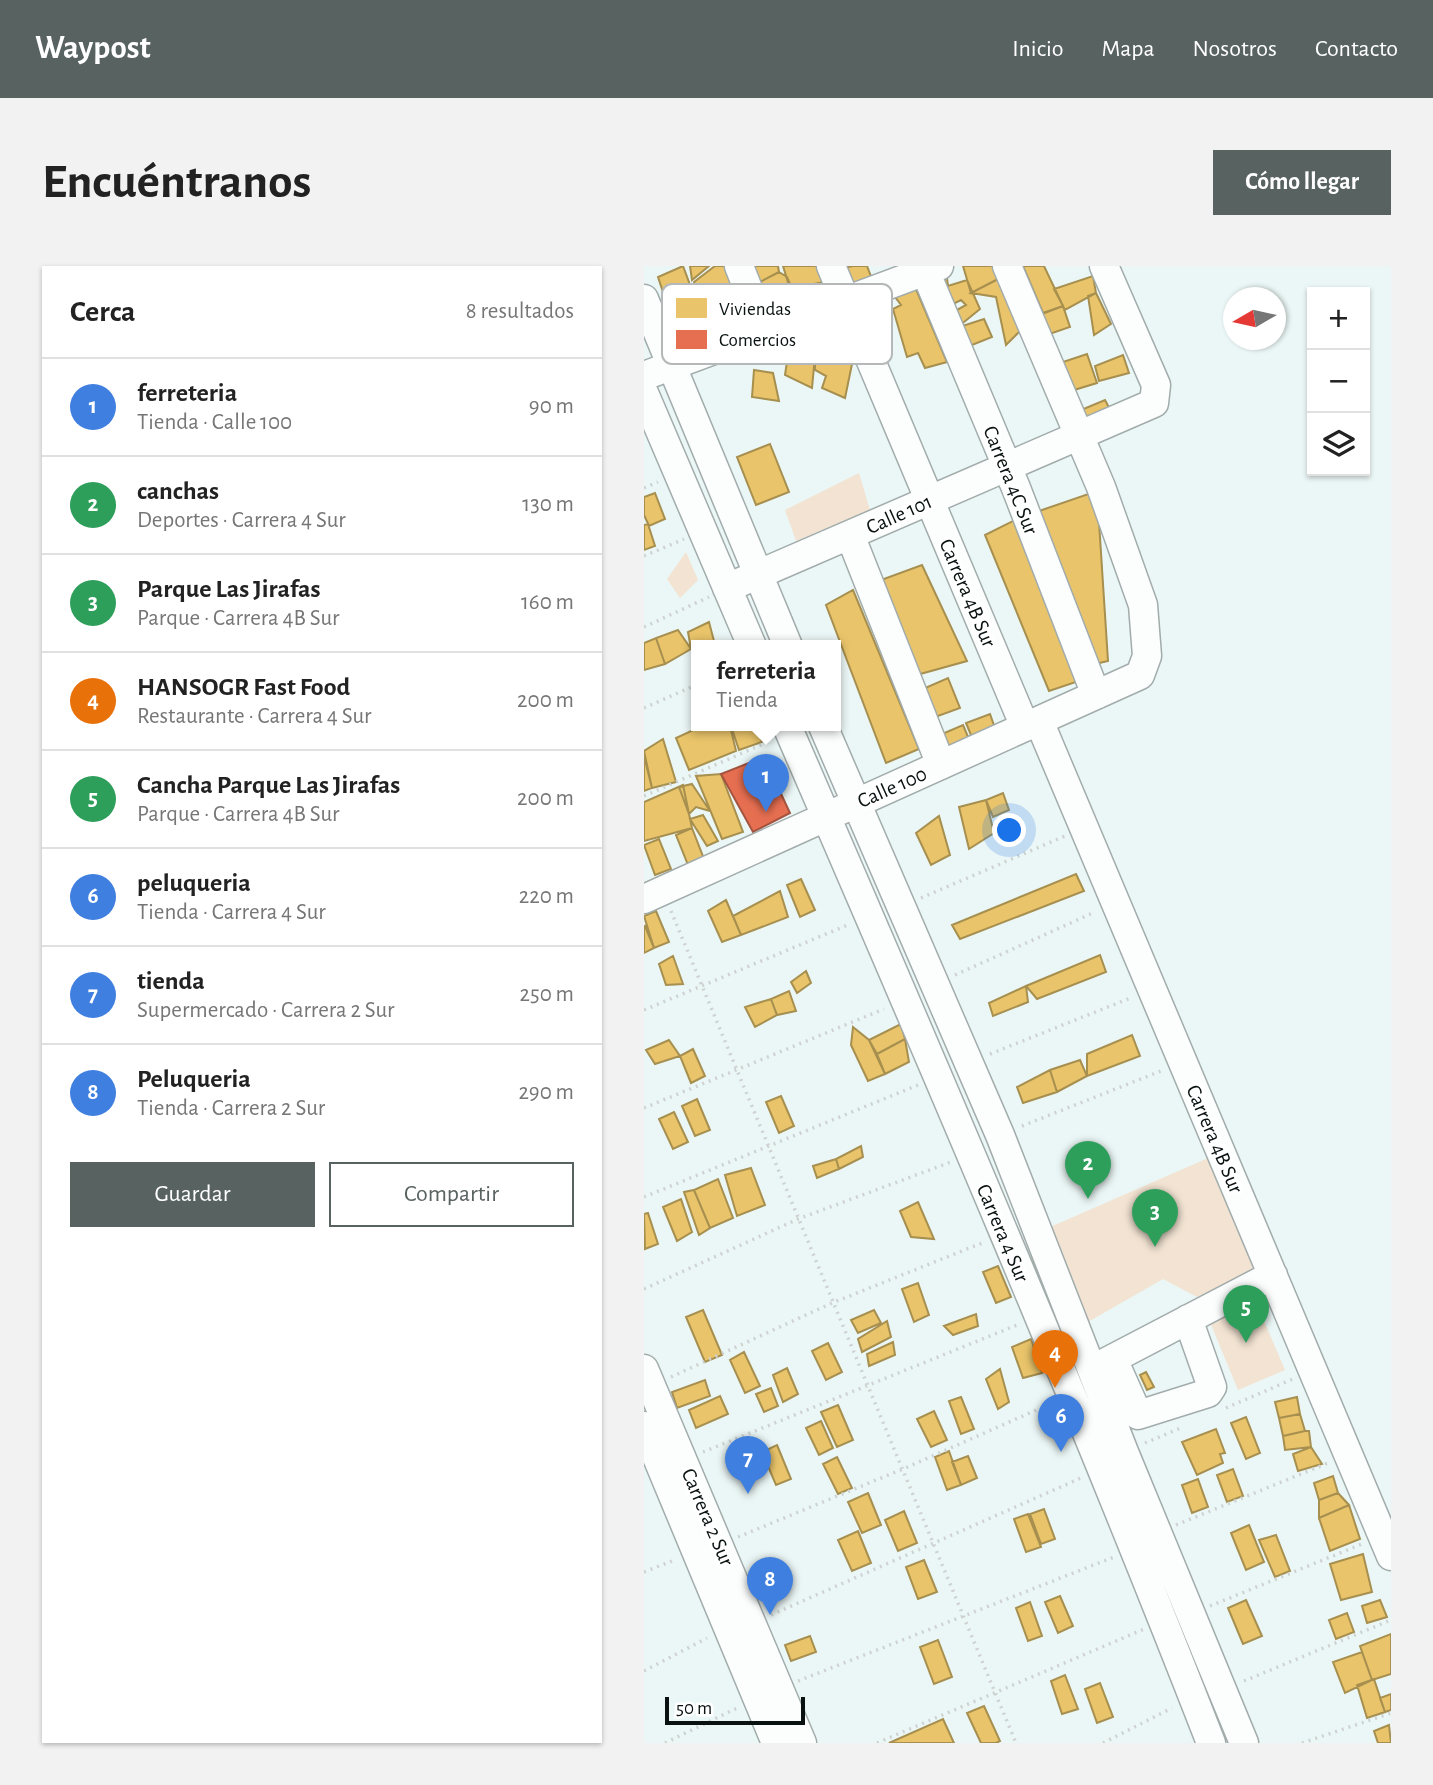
<!DOCTYPE html>
<html lang="es">
<head>
<meta charset="utf-8">
<style>
  body { margin:0; font-family:"Alegreya Sans",sans-serif; background:#f2f2f2; color:#222 }
  .controls { position:absolute; right:21px; top:21px; display:grid; overflow:hidden; border-radius:0px; box-shadow:0 2px 5px #0004 }
  .controls button { width:63px; height:63px; display:grid; place-items:center; padding:0; border:0; border-bottom:2px solid #e0e0e0; background:#fff; color:#222; font:35px sans-serif }
  .compass { position:absolute; left:579px; top:21px; width:63px; height:63px; border-radius:50%; background:#fff; box-shadow:0 2px 5px #0004; rotate:261deg }
  .scale { position:absolute; left:21px; bottom:18px; width:140px; box-sizing:border-box; padding-left:7px; border:4px solid #091211; border-top:0; font-size:19px; line-height:24px; white-space:nowrap; color:#091211; -webkit-text-stroke:5px #fff; paint-order:stroke }
  .you { position:absolute; left:366px; top:565px; width:24px; height:24px; margin:-18px; border:5px solid #fff; border-radius:50%; background:#1a73e8; box-shadow:0 0 0 10px #1a73e833 }
  .badge { display:grid; place-items:center; width:46px; height:46px; border-radius:50%; background:#586261; color:#fff; font-size:23px; font-weight:700 }
  .pin { position:absolute; translate:-50% -58px; filter:drop-shadow(0 2px 4px #0008) }
  .pin::after { content:''; position:absolute; top:37px; width:24px; height:21px; background:inherit; clip-path:polygon(0 0,100% 0,50% 100%) }
  .popup { position:absolute; left:47px; top:374px; width:150px; height:91px; box-sizing:border-box; display:grid; place-content:center; border-radius:0px; background:#fff; filter:drop-shadow(0 2px 5px #0005); font-size:23px; white-space:nowrap; color:#767676 }
  .popup b { font-size:26px; color:#222 }
  .popup::after { content:''; position:absolute; left:50%; top:100%; margin-left:-14px; border:14px solid transparent; border-top-color:#fff }
  .list { margin:0; padding:0; list-style:none }
  h2 { display:flex; justify-content:space-between; align-items:center; height:91px; margin:0; padding:0 28px; font-size:30px }
  h2 small { font-size:23px; font-weight:400; color:#767676 }
  .list li { display:grid; grid-template-columns:46px 1fr auto; gap:21px; align-items:center; box-sizing:border-box; height:98px; padding:0 28px; border-top:2px solid #e0e0e0 }
  .list b { display:block; font-size:26px; white-space:nowrap }
  .list p { margin:0; font-size:23px; white-space:nowrap; color:#767676 }
  .list em { font-size:23px; font-style:normal; color:#767676 }
  .actions { display:flex; gap:14px; padding:21px 28px }
  .actions a { flex:1; padding:16px 0; border:2px solid #586261; border-radius:0px; text-align:center; font-size:24px; color:#586261 }
  .actions .main { background:#586261; color:#fff }
  .icon { flex:none; width:38px; height:38px; fill:none; stroke:currentColor; stroke-width:2; stroke-linecap:round; stroke-linejoin:round }
  .map { position:relative; flex:none; width:747px; height:1477px; overflow:hidden; border-radius:0px }
  header { display:flex; align-items:center; gap:42px; box-sizing:border-box; height:98px; padding:0 35px; background:#586261; color:#fff }
  header strong { font-size:33px }
  nav { display:flex; gap:38px; margin-inline-start:auto; font-size:24px }
  .intro { display:flex; align-items:center; justify-content:space-between; box-sizing:border-box; height:168px; padding:0 42px }
  h1 { margin:0; font-size:49px }
  .button { padding:18px 32px; border-radius:0px; background:#586261; color:#fff; font-size:24px; font-weight:700 }
  main { display:flex; gap:42px; padding:0 42px }
  aside { flex:1; background:#fff; border-radius:0px; box-shadow:0 2px 5px #0004 }
  .map>svg:first-child { display:block }
  .green { fill:#f2e3d2 }
  .homes { fill:#e9c46a; stroke:#a68f4f; stroke-width:2 }
  .shops { fill:#e76f51; stroke:#a4533e; stroke-width:2 }
  .lines { fill:none; stroke-linecap:round; stroke-linejoin:round }
  .minor-casing { stroke:#a2acab; stroke-width:31 }
  .path { stroke:#ced2d1; stroke-width:3.5; stroke-dasharray:2 5; stroke-linecap:butt }
  .minor { stroke:#fcfefe; stroke-width:28 }
  .labels { text-anchor:middle; stroke-width:7; stroke-linejoin:round; paint-order:stroke }
  .street-label { font-size:21px; fill:#091211; stroke:#fff }
  .key { fill:#fff; stroke:#b5b8b8; stroke-width:2 }
  .key-label { font-size:19px; fill:#091211 }
</style>
</head>
<body>
<header>
<strong>Waypost</strong>
<nav><a>Inicio</a><a>Mapa</a><a>Nosotros</a><a>Contacto</a></nav>
</header>
<div class="intro"><h1>Encuéntranos</h1><a class="button">Cómo llegar</a></div>
<main>
<aside>
<h2>Cerca<small>8 resultados</small></h2>
<ul class="list">
<li><span class="badge" style="background:#3f7fe0">1</span><div><b>ferreteria</b><p>Tienda · Calle 100</p></div><em>90 m</em></li>
<li><span class="badge" style="background:#2e9e5b">2</span><div><b>canchas</b><p>Deportes · Carrera 4 Sur</p></div><em>130 m</em></li>
<li><span class="badge" style="background:#2e9e5b">3</span><div><b>Parque Las Jirafas</b><p>Parque · Carrera 4B Sur</p></div><em>160 m</em></li>
<li><span class="badge" style="background:#e8710a">4</span><div><b>HANSOGR Fast Food</b><p>Restaurante · Carrera 4 Sur</p></div><em>200 m</em></li>
<li><span class="badge" style="background:#2e9e5b">5</span><div><b>Cancha Parque Las Jirafas</b><p>Parque · Carrera 4B Sur</p></div><em>200 m</em></li>
<li><span class="badge" style="background:#3f7fe0">6</span><div><b>peluqueria</b><p>Tienda · Carrera 4 Sur</p></div><em>220 m</em></li>
<li><span class="badge" style="background:#3f7fe0">7</span><div><b>tienda</b><p>Supermercado · Carrera 2 Sur</p></div><em>250 m</em></li>
<li><span class="badge" style="background:#3f7fe0">8</span><div><b>Peluqueria</b><p>Tienda · Carrera 2 Sur</p></div><em>290 m</em></li>
</ul>
<div class="actions"><a class="main">Guardar</a><a>Compartir</a></div>
</aside>
<div class="map">
<svg width="747" height="1477" viewBox="0 0 747 1477">
  <rect width="100%" height="100%" fill="#ebf7f6"/>
  <path class="green" d="M215 207 226 244 152 275 141 244Z
    M42 286 54 314 36 332 23 313Z
    M571 889 619 1000 553 1031 519 1013 444 1056 404 962Z
    M609 1029 641 1104 594 1124 563 1049Z"/>
  <path class="homes" d="M39 0 49 27 40 30 36 24 20 29 14 11Z
    M46 0H65L48 14Z
    M71 0H89L108 60 77 75 50 16Z
    M107 0H134L135 6 114 17Z
    M139 0H173L180 16 146 23Z
    M209 0H223L231 21 202 31 190 4Z
    M319 0H352L358 11 327 27Z
    M379 0H400L419 40 399 47Z
    M135 6 143 11 150 27 143 30 147 47 126 52 114 17Z
    M449 10 452 27 421 44 410 23Z
    M358 11 377 64 362 79 352 31 327 27Z
    M303 12 304 20 323 14 336 43 314 61 311 45 322 39 317 34 303 41 290 17Z
    M180 16 187 33 151 49 146 23Z
    M272 23 303 96 281 102 274 87 263 91 249 43 257 39 251 31Z
    M452 27 467 58 450 69 444 30Z
    M50 32 64 59 38 69 27 43Z
    M239 37 248 53 222 66 212 49Z
    M419 40 426 61 394 72 390 51Z
    M340 53 348 71 318 83 309 63Z
    M62 64 71 81 40 90 34 72Z
    M158 77 155 90H171L168 122 141 109 145 82Z
    M171 80H200L199 97 208 98 201 132 178 122 182 110 171 104Z
    M443 88 453 117 430 124 413 98Z
    M479 89 485 107 455 115 451 100Z
    M110 104 129 107 135 135 108 131Z
    M461 134 471 153 445 162 437 144Z
    M126 178 145 226 112 239 93 191Z
    M453 225 464 395 451 398 395 245Z
    M11 227 21 253 5 260 0 249V231Z
    M377 251 441 413 405 425 341 269Z
    M4 258 11 280 0 284V259Z
    M278 299 323 395 269 410 226 318Z
    M209 324 275 483 242 497 182 339Z
    M65 356 70 375 47 383 44 366Z
    M34 364 47 383 21 398 12 372Z
    M12 372 21 398 0 404V377Z
    M304 412 316 442 283 454 272 426Z
    M346 448 352 465 329 474 322 457Z
    M319 459 327 478 299 490 291 471Z
    M58 460H86L92 485 45 504 32 472Z
    M87 460H112L118 476 95 484Z
    M19 473 32 516 8 522 0 485Z
    M0 490 8 522 0 525Z
    M77 508 99 566 78 573 52 510Z
    M48 518 66 545 52 541 45 548 35 521Z
    M39 519 48 562 0 575V536Z
    M359 527 365 544 349 551 342 534Z
    M342 534 350 567 325 583 315 541Z
    M59 549 74 575 63 580 46 553Z
    M295 550 306 589 287 599 272 567Z
    M48 562 60 593 44 599 32 569Z
    M15 573 27 603 11 609 0 579Z
    M432 608 440 625 316 673 308 659Z
    M157 613 171 644 156 651 143 619Z
    M136 625 144 651 97 669 89 650Z
    M82 634 97 669 78 676 64 645Z
    M12 645 25 676 10 682 0 650Z
    M1 660 10 682 0 687V661Z
    M456 689 462 706 393 733 382 720Z
    M29 690 39 718 22 719 15 698Z
    M162 705 167 717 153 727 147 716Z
    M382 720 384 736 349 750 345 737Z
    M145 725 152 745 133 749 127 733Z
    M127 733 133 749 111 761 101 741Z
    M257 758 261 773 233 788 225 774Z
    M209 761 225 774 241 808 224 815 207 779Z
    M488 769 496 790 443 810V788Z
    M261 773 265 796 241 808 233 788Z
    M25 774 36 790 11 798 2 784Z
    M49 783 61 810 47 817 36 790Z
    M436 794 443 810 413 826 406 804Z
    M406 804 413 826 379 837 373 821Z
    M137 830 150 860 135 867 122 836Z
    M53 833 66 864 51 870 38 840Z
    M30 846 44 876 29 883 15 853Z
    M217 880 219 891 195 903 192 893Z
    M192 893 195 903 173 912 169 900Z
    M107 902 121 939 93 950 81 909Z
    M74 913 89 952 66 962 50 924Z
    M50 924 66 962 55 969 40 926Z
    M37 933 48 966 33 975 19 941Z
    M274 936 290 973 267 971 256 945Z
    M4 947 14 978 1 983 0 948Z
    M354 1000 367 1031 352 1037 339 1006Z
    M274 1017 285 1049 270 1056 258 1023Z
    M59 1044 78 1089 61 1096 42 1051Z
    M230 1044 237 1057 214 1067 207 1054Z
    M332 1048 334 1060 309 1069 300 1060Z
    M243 1055 247 1071 218 1086 214 1073Z
    M387 1073 398 1107 379 1112 368 1081Z
    M249 1076 251 1089 225 1100 223 1088Z
    M184 1077 198 1106 182 1114 168 1085Z
    M100 1086 116 1120 101 1127 86 1094Z
    M143 1102 154 1128 139 1136 129 1109Z
    M356 1103 365 1136 354 1143 342 1113Z
    M502 1106 510 1121 503 1124 496 1109Z
    M61 1114 66 1130 33 1142 28 1126Z
    M127 1122 134 1140 120 1146 112 1128Z
    M76 1130 84 1148 52 1162 45 1144Z
    M317 1131 330 1163 317 1168 305 1135Z
    M653 1131 656 1148 635 1152 631 1136Z
    M194 1139 209 1174 193 1181 177 1146Z
    M290 1145 303 1174 287 1181 273 1153Z
    M656 1148 661 1165 639 1170 635 1152Z
    M602 1151 616 1187 602 1193 587 1157Z
    M177 1155 189 1182 175 1189 162 1162Z
    M572 1163 581 1187 576 1188 579 1197 553 1209 538 1176Z
    M661 1165H665L667 1181 641 1184 639 1170Z
    M133 1179 147 1213 132 1219 118 1186Z
    M667 1181 678 1198 654 1205 649 1188Z
    M305 1185 317 1219 303 1224 291 1191Z
    M324 1190 333 1212 317 1219 308 1196Z
    M193 1191 208 1222 194 1228 179 1198Z
    M589 1203 599 1230 583 1236 573 1209Z
    M689 1210 694 1227 675 1234 670 1217Z
    M554 1213 564 1241 548 1247 538 1219Z
    M224 1227 237 1259 218 1267 204 1236Z
    M694 1227 705 1239 675 1252V1234Z
    M705 1239 716 1273 686 1285 675 1252Z
    M400 1243 411 1273 397 1278 386 1248Z
    M260 1245 273 1277 254 1285 241 1254Z
    M384 1248 397 1281 382 1286 370 1253Z
    M605 1259 620 1296 602 1304 587 1267Z
    M214 1265 227 1297 208 1305 194 1274Z
    M632 1269 646 1305 631 1311 615 1274Z
    M719 1288 728 1326 697 1334 686 1298Z
    M280 1294 293 1326 274 1333 262 1301Z
    M416 1330 429 1360 414 1367 401 1336Z
    M602 1334 618 1370 599 1378 584 1342Z
    M736 1334 743 1351 723 1357 718 1340Z
    M386 1336 398 1370 384 1375 372 1342Z
    M703 1347 710 1366 692 1373 685 1354Z
    M747 1368V1408L728 1414 716 1380Z
    M166 1370 172 1386 147 1395 141 1379Z
    M294 1374 308 1411 290 1418 276 1381Z
    M718 1386 728 1414 701 1427 689 1396Z
    M421 1409 434 1443 418 1448 407 1415Z
    M730 1413 741 1446 723 1452 713 1419Z
    M456 1417 469 1451 453 1457 441 1423Z
    M747 1428V1444L741 1446 736 1432Z
    M340 1440 356 1475 352 1477H337L323 1447Z
    M299 1453 310 1477H245Z
    M745 1459 747 1477H734L730 1465Z"/>
  <path class="shops" d="M120 491 146 547 109 566 77 508Z"/>
  <g class="lines">
    <g class="minor-casing">
      <path id="minor" d="M95 0 121 66
        M187 0 381 461
        M279 0 372 222 452 429
        M0 33 144 380
        M0 110 295 0
        M0 127 108 380
        M206 269 297 499
        M83 322 510 137 512 119 460 0
        M395 455 747 1290
        M143 460C289 797 434 1135 567 1477
        M179 460 356 869 480 1186 600 1477
        M0 633 496 409 503 390 499 339 457 221 363 0
        M469 1093 494 1149 564 1127 568 1121 544 1053
        M453 1101 629 1009
        M0 1103 158 1477
        M0 1160 132 1477"/>
    </g>
    <path class="path" d="M0 222 14 216
      M0 290 40 273
      M0 361 65 331
      M0 442 52 419
      M0 530 126 475
      M277 632 421 570
      M27 645 372 1477
      M311 709 451 646
      M0 744 206 658
      M346 788 489 731
      M0 842 240 743
      M378 860 517 805
      M0 931 274 819
      M0 1023 154 953 307 896
      M27 1111 188 1037 338 977
      M582 1142 649 1113
      M501 1177 539 1161
      M59 1186 373 1059
      M532 1259 684 1197
      M94 1271 259 1203 406 1138
      M0 1306 31 1294
      M566 1340 718 1278
      M127 1349 437 1212
      M0 1405 63 1372
      M154 1415 470 1291
      M600 1415 747 1354
      M21 1477 93 1442
      M233 1477 500 1363
      M459 1477 528 1442
      M658 1477 747 1447"/>
    <use href="#minor" class="minor"/>
  </g>
  <g class="labels">
    <g class="street-label">
      <text transform="translate(367 214) rotate(68)" y="7">Carrera 4C Sur</text>
      <text transform="translate(255 248) rotate(-24)" y="7">Calle 101</text>
      <text transform="translate(324 327) rotate(67)" y="7">Carrera 4B Sur</text>
      <text transform="translate(248 521) rotate(-24)" y="7">Calle 100</text>
      <text transform="translate(571 873) rotate(67)" y="7">Carrera 4B Sur</text>
      <text transform="translate(359 967) rotate(67)" y="7">Carrera 4 Sur</text>
      <text transform="translate(64 1251) rotate(67)" y="7">Carrera 2 Sur</text>
    </g>
  </g>
  <rect x="18" y="18" width="230" height="80" rx="10" class="key"/>
  <rect x="32" y="32" width="31" height="20" fill="#e9c46a"/>
  <rect x="32" y="64" width="31" height="19" fill="#e76f51"/>
  <g class="key-label">
    <text x="75" y="49">Viviendas</text>
    <text x="75" y="80">Comercios</text>
  </g>
</svg>
<div class="controls">
<button>+</button>
<button>−</button>
<button><svg class="icon" aria-label="layers" viewBox="0 0 24 24"><path d="M12 4l9 5-9 5-9-5zM3 14l9 5 9-5"/></svg></button>
</div>
<svg class="compass" viewBox="-18 -18 36 36"><path d="M0-13l5 13h-10z" fill="#e53935"/><path d="M0 13l5-13h-10z" fill="#767676"/></svg>
<div class="scale">50 m</div>
<div class="you"></div>
<div class="pin badge" style="left:122px;top:546px;background:#3f7fe0">1</div>
<div class="popup"><b>ferreteria</b>Tienda</div>
<div class="pin badge" style="left:444px;top:933px;background:#2e9e5b">2</div>
<div class="pin badge" style="left:511px;top:981px;background:#2e9e5b">3</div>
<div class="pin badge" style="left:411px;top:1122px;background:#e8710a">4</div>
<div class="pin badge" style="left:602px;top:1077px;background:#2e9e5b">5</div>
<div class="pin badge" style="left:417px;top:1186px;background:#3f7fe0">6</div>
<div class="pin badge" style="left:104px;top:1228px;background:#3f7fe0">7</div>
<div class="pin badge" style="left:126px;top:1349px;background:#3f7fe0">8</div>
</div>
</main>
</body>
</html>
